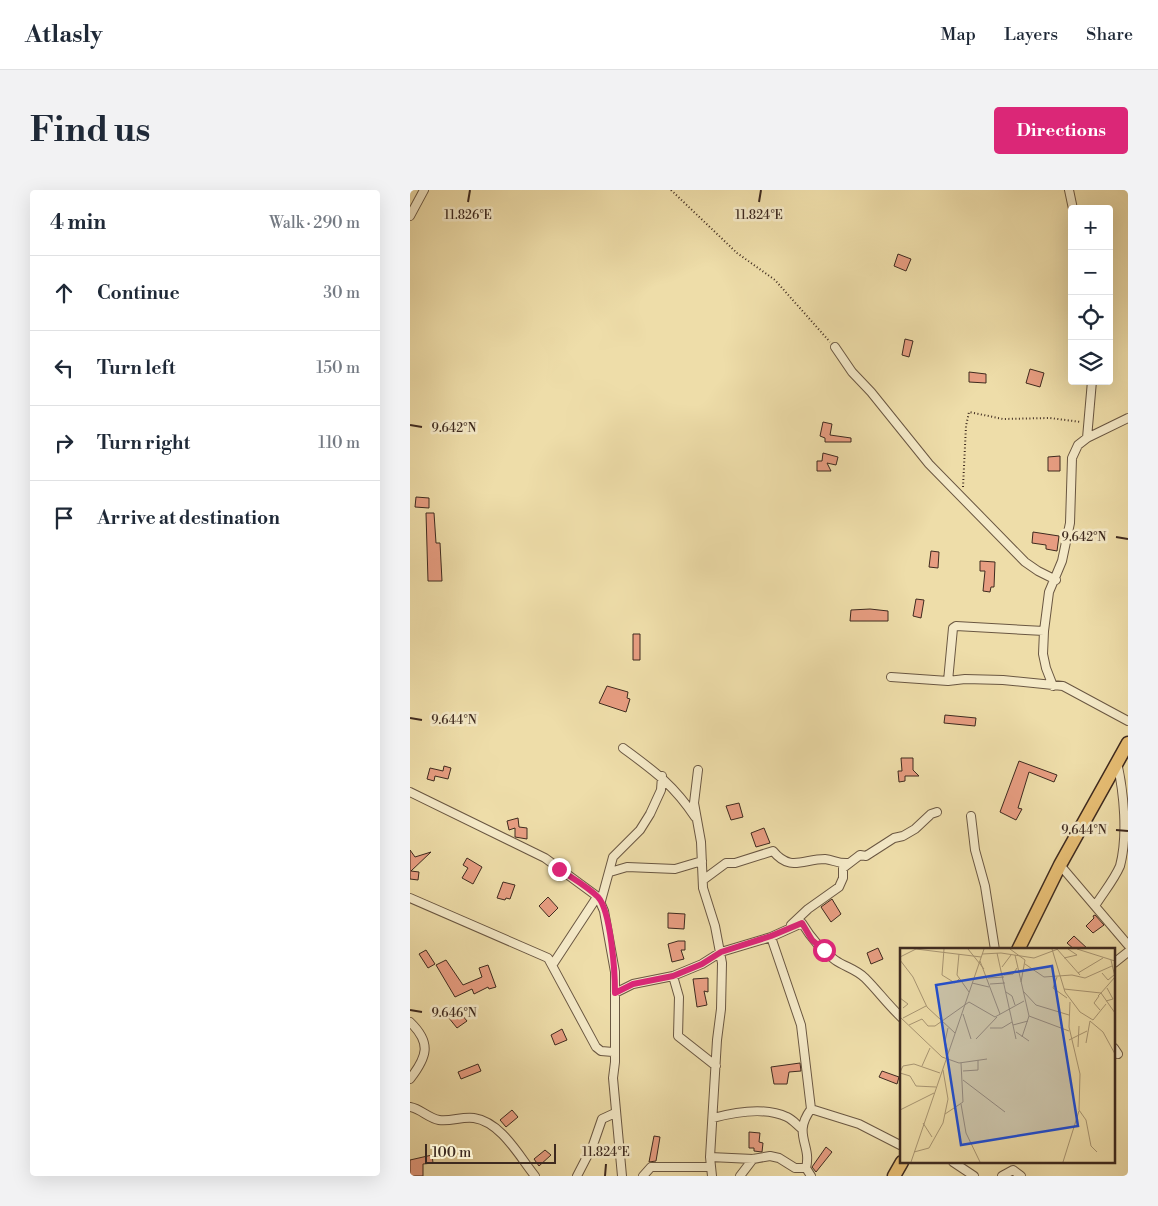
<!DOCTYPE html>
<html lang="en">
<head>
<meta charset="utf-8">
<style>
  body { margin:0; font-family:"Libre Bodoni",serif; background:#f2f2f3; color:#1f2937 }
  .controls { position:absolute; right:15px; top:15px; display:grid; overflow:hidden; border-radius:5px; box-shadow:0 5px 20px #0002 }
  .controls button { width:45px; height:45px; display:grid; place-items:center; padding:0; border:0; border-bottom:1px solid #e0e1e3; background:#fff; color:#1f2937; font:25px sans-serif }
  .scale { position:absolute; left:15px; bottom:12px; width:131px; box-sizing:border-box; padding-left:5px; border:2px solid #3e2a1f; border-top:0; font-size:14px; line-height:18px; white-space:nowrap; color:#3e2a1f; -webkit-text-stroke:4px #f4e9c7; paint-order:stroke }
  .stop { position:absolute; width:15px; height:15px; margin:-11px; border:4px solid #db2777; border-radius:50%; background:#fff }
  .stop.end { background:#db2777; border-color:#fff; box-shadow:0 1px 5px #0008 }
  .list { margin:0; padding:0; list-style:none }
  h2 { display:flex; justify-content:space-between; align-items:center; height:65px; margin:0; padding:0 20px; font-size:21px }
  h2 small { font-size:16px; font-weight:400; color:#747a83 }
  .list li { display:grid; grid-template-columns:32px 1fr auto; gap:15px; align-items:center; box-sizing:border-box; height:75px; padding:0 20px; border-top:1px solid #e0e1e3 }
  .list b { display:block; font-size:19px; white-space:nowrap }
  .list em { font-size:16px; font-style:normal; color:#747a83 }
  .icon { flex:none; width:28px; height:28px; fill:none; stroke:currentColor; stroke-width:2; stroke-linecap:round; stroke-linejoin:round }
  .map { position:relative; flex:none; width:718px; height:986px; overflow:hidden; border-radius:5px }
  header { display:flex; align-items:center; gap:30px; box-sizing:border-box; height:70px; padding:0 25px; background:#fff; border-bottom:1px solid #e0e1e3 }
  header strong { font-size:24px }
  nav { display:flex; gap:28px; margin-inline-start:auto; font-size:18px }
  .intro { display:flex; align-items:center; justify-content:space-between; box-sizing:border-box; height:120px; padding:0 30px }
  h1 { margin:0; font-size:35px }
  .button { padding:12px 22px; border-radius:5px; background:#db2777; color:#fff; font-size:18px; font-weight:700 }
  main { display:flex; gap:30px; padding:0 30px }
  aside { flex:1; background:#fff; border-radius:5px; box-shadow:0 5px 20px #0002 }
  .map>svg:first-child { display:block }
  .building { fill:#e79d81; stroke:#3e2a1f }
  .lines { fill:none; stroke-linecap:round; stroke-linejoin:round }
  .street-casing { stroke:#6a5742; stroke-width:10 }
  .primary-casing { stroke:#3e2a1f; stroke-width:15 }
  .path { stroke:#3e2a1f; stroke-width:2; stroke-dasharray:1 2.5; stroke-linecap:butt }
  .street { stroke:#f4e9c7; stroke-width:8 }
  .primary { stroke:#e7be74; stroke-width:12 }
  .route { stroke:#db2777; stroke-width:6 }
  .ticks { fill:none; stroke:#3e2a1f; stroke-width:2 }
  .inset-road { fill:none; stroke:#a89572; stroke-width:1 }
  .view { fill:#1d4ed8; fill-opacity:0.15; stroke:#1d4ed8; stroke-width:2.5 }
  .inset-edge { fill:none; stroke:#3e2a1f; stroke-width:2.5 }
  .ticks-label { font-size:12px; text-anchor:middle; fill:#3e2a1f; stroke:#f4e9c7; stroke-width:5; stroke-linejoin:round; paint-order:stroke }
</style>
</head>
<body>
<header>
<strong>Atlasly</strong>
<nav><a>Map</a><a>Layers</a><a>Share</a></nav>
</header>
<div class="intro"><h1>Find us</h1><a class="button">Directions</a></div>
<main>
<aside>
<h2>4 min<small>Walk · 290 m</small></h2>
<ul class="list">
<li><svg class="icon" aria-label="ahead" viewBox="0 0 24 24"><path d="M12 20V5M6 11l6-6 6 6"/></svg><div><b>Continue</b></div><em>30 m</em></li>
<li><svg class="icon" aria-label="left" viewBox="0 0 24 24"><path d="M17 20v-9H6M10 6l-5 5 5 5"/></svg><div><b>Turn left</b></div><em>150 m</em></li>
<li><svg class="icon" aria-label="right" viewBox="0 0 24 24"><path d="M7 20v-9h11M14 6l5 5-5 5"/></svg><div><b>Turn right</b></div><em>110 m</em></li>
<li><svg class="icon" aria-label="arrive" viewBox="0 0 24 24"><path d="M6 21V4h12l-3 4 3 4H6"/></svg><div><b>Arrive at destination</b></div></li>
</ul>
</aside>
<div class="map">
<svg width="718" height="986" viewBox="0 0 718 986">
  <rect width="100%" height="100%" fill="#eedda9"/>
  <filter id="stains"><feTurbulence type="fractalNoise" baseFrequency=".004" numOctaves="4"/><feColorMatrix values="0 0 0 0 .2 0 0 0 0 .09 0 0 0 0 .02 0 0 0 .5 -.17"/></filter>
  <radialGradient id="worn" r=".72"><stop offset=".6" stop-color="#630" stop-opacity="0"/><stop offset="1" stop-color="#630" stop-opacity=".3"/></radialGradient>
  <path class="building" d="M488 64 501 69 496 81 484 76Z
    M495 149 503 151 499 167 492 165Z
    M620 179 634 183 630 197 616 193Z
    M559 182 576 184V193L559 192Z
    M413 232 422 234 420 245 441 248V252H415V248L410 246Z
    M413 263 428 267 426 275 417 273 421 281H407V271H412Z
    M650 266V281H638V267Z
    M6 307 19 308V318L5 317Z
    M16 323H24L26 353H30L32 391H18Z
    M623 342 649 346 647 361 636 359V355L622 353Z
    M521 361 529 362 528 378 519 377Z
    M570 371 585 372 584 397H581L580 402 573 401 575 381H570Z
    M506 409 514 410 511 428 503 426Z
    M460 419 478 421V431H440L441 420Z
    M223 444H230V470H223Z
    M197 496 218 502 217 508 220 509 216 522 189 513Z
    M535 525 566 528 565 536 534 533Z
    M491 568H503V580L509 586H495V591L489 592 488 581H492Z
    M609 571 647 585 644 592 619 582 608 618 612 619 606 630 590 622Z
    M34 576 41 578 38 589 25 586 24 591 17 589 20 578 33 581Z
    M329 613 333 627 321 630 316 616Z
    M108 628 109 637 117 638V649L105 647V638L99 640 97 631Z
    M354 638 360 653 346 657 341 643Z
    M0 660 5 667 21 662 1 681 9 682 8 690 0 689Z
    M57 668 72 677 63 694 52 688 58 678 53 675Z
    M93 692 105 695 100 709 96 708 95 710 87 708Z
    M138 707 148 718 139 727 129 716Z
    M422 709 431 724 421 732 411 717Z
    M258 723 275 724 274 739 258 738Z
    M685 725 694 735 683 743 676 736 684 728 683 726Z
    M664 746 679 760H665L657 753Z
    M268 751H275V760H271L274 769 262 772 258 754Z
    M468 758 473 769 461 774 457 763Z
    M16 760 25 774 18 778 9 764Z
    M36 770 53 795 72 787 69 778 78 775 86 797 79 799 78 797 64 804 62 799 45 807 26 775Z
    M298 788V802L294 801 297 815 287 817 283 789Z
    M44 815 57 831 47 838 34 822Z
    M152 839 157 850 145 855 141 845Z
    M390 873 391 881 379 882 377 894H364L361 877Z
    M68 874 71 881 51 889 48 882Z
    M472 881 489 887 487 894 469 887Z
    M102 920 108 927 96 937 90 930Z
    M339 942 350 943 349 952 353 953 352 962 344 961V958H339Z
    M244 946 250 947 246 971 239 972Z
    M416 957 422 962 406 982 402 977Z
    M135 960 141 965 129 976 124 969Z
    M22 965 23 973 13 974V986H0V970Z"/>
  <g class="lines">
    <g class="street-casing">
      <path id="street" d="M659 0 663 19
        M0 26 14 0
        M425 157 442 182 461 202 519 274 615 372 628 381 646 390
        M677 248 682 191
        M481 487 538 491 555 489 593 490 653 496 718 531
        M538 491 543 438 546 436 634 441
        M643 496 636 478 633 464 634 441 639 402 652 371 660 333 662 268 668 255 677 248 718 228
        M213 558C244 581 263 594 285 627
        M288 580 284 613 291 652 293 698 305 736 312 773 311 819 307 850 300 967 302 986
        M0 602 135 668 188 707 194 721 205 782V872L203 888 212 986
        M561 626 565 660 575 696 585 760
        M650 675 718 755
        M200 682 217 677 265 679 292 671
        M293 690 316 673H325L363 661C380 682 393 669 415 669 424 670 428 674 439 673
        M0 708 138 768 186 857 191 861 203 862
        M191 711 203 667 230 640 240 624 251 600 252 586
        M685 716C693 703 704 690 710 676 718 646 714 603 707 572
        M381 735 398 719 429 697 433 688V678L450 665 456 666 484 648 493 646 505 639 521 624 527 622
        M361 747 391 835 401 919C382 945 402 954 396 978L401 986
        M704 773 718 762
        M143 774 187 707
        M263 786 269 807 268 846 306 876
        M205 803 223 794 263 786 292 774 311 762 361 747 392 733C401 748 411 760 425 770 435 777 446 779 455 788 468 801 478 815 492 828
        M0 832C22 853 17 867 0 889
        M704 858 708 864
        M0 917C11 919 18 928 29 930 40 932 53 926 64 928 91 932 109 966 125 986
        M401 919 449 934 492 956
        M303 928C325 922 356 917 377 927 382 929 387 935 392 939
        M300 967 343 969 360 966 369 968 385 978H396
        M543 972 564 986
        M167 986 183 955 192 929 205 923
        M233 986 241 977H301
        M330 986 343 969
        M592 986 603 980 611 986"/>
    </g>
    <g class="primary-casing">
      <path id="primary" d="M608 760 650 675 718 553
        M484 986 492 972"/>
    </g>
    <path class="path" d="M261 0 327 63 365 90 420 152
      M553 297 556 236 559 222 593 229 640 228 671 232"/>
    <use href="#street" class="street"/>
    <use href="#primary" class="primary"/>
  </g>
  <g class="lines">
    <path class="route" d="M149 679C162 688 177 696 188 707 201 721 205 783 205 803L223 794 263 786 292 774 311 762 361 746 392 733 402 750 414 760"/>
  </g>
  <path class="ticks" d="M58 12 60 0M349 12 351 0M0 235 12 237M706 347 718 349M0 528 12 530M706 640 718 641M0 820 12 822M195 986 196 974"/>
  <g transform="translate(490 758)">
    <rect width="215" height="215" fill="#eedda9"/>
    <path class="inset-road" d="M44 1 42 27 55 35 59 31M68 1 84 21M110 1 125 12 121 34M152 1 165 44 180 64 193 72 206 56M157 1 180 27M177 1 215 13M97 5 116 91M59 6 57 27 69 44M82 6 101 5 134 10 158 1M115 7 129 68 169 83M0 9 16 1 81 9M164 10 177 7 168 1M0 12 13 29 27 59 55 85M211 12 215 29M80 13 100 66M125 16 144 29 172 27 185 30 212 18M102 19 111 7M178 25 203 10M202 25 208 32 214 27M104 27 113 26 117 20M157 29 153 40 167 50M88 30 104 29M72 35 89 39M90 36 105 35M164 41 201 45 215 29M123 43 136 57 169 67M106 44 112 48 115 57M198 48 201 45 215 65M199 48 194 55 200 62M0 50 8 56 3 60M206 53 213 51 207 40M170 54 169 79 180 126 179 162 186 172 191 198 197 204M63 66 71 91M0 69 42 109 59 115 87 111M3 70 26 58M9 77 22 71 28 78H35L69 54 95 69 124 53M113 77 128 73M48 80 45 93 48 104M90 80H102L112 74M116 84 129 93M122 89 129 68M76 91 97 69M169 92 187 83M186 95 190 73 203 84 215 106M178 99 179 78M22 118 30 100M63 123 78 122V112M63 132 105 164M36 139 16 138 10 128 0 125 1 122 3 118 14 116 40 125M61 156 66 185 80 214M0 162 34 145M45 166 63 154 61 115M23 175 32 189M14 204 29 200 43 175 48 151 43 122M11 214 84 1M163 214 179 163"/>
    <path class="view" d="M152 18 178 178 61 197 36 37Z"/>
    <rect width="215" height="215" class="inset-edge"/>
  </g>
  <g class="ticks-label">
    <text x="58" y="29">11.826°E</text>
    <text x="349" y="29">11.824°E</text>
    <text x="44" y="242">9.642°N</text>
    <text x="674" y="351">9.642°N</text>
    <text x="44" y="534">9.644°N</text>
    <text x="674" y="644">9.644°N</text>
    <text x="44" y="827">9.646°N</text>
    <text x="196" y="966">11.824°E</text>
  </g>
  <rect width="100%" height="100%" filter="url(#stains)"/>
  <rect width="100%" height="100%" fill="url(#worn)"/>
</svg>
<div class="controls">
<button>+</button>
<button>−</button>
<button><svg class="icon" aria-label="locate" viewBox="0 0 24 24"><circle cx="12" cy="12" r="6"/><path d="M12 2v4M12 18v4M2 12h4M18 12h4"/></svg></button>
<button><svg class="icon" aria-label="layers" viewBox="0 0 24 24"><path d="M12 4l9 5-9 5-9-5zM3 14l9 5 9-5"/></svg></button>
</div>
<div class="scale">100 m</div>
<div class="stop" style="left:414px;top:760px"></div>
<div class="stop end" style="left:149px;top:679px"></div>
</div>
</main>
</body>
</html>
